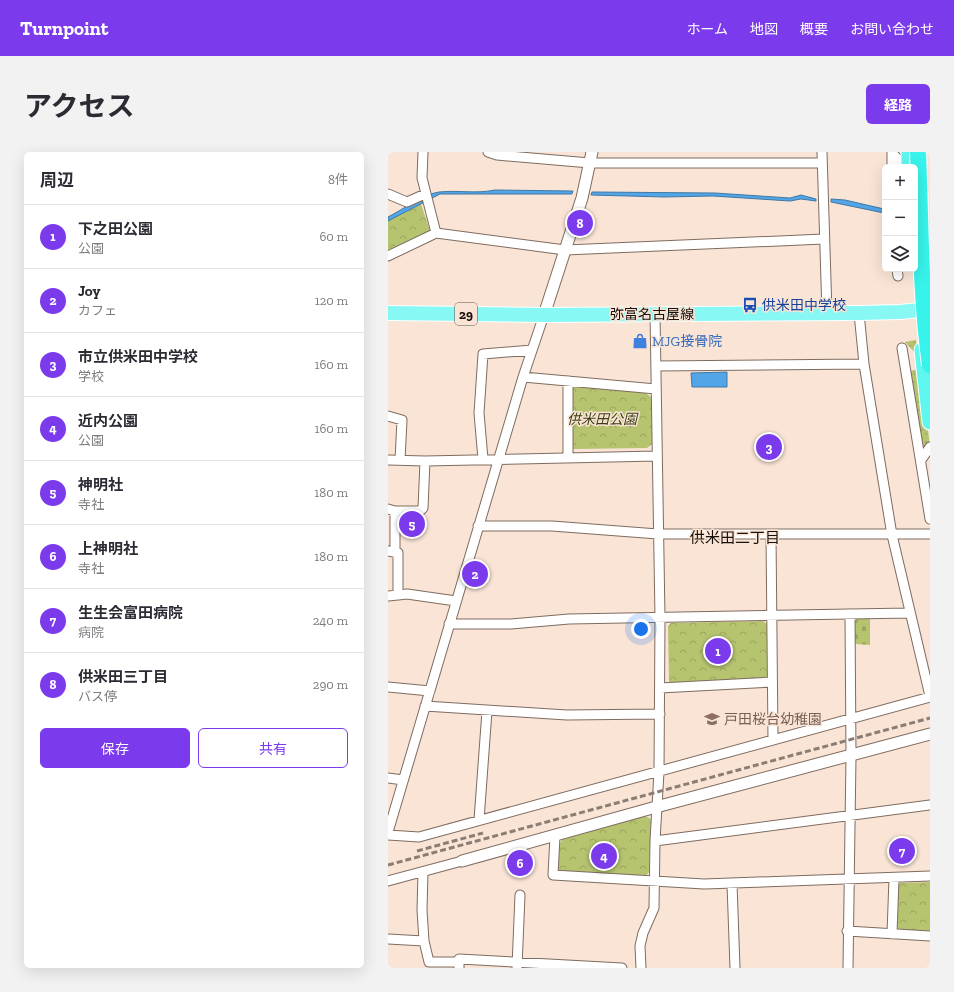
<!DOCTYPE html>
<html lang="ja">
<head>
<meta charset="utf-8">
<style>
  body { margin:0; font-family:"Zilla Slab","Noto Sans JP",serif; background:#f2f2f3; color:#2b2b33 }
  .controls { position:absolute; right:12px; top:12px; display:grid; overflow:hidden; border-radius:6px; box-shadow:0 4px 16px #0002 }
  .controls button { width:36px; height:36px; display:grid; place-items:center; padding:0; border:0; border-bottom:1px solid #e1e1e2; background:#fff; color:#2b2b33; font:20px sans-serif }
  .you { position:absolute; left:253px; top:477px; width:14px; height:14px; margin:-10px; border:3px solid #fff; border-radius:50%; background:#1a73e8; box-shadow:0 0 0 6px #1a73e833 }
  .badge { display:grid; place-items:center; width:26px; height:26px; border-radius:50%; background:#7c3aed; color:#fff; font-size:13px; font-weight:700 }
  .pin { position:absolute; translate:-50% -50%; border:2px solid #fff; box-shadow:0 1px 4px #0006 }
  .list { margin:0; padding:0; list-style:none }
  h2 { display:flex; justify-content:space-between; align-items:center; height:52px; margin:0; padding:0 16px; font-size:17px }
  h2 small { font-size:13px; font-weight:400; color:#7c7c81 }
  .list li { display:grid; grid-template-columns:26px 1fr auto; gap:12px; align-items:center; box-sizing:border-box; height:64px; padding:0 16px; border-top:1px solid #e1e1e2 }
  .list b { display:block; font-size:15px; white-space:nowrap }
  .list p { margin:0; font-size:13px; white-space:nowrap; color:#7c7c81 }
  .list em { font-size:13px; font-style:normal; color:#7c7c81 }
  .actions { display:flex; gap:8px; padding:12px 16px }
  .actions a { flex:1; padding:9px 0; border:1px solid #7c3aed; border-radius:6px; text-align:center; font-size:14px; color:#7c3aed }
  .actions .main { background:#7c3aed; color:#fff }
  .icon { flex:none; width:22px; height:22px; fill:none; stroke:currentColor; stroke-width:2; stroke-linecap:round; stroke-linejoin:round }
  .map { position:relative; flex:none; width:542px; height:816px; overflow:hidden; border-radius:6px }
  header { display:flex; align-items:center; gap:24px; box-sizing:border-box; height:56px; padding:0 20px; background:#7c3aed; color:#fff }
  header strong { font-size:19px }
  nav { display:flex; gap:22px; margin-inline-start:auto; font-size:14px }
  .intro { display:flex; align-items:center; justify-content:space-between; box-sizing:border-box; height:96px; padding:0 24px }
  h1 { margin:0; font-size:28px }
  .button { padding:10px 18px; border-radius:6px; background:#7c3aed; color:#fff; font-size:14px; font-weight:700 }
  main { display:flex; gap:24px; padding:0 24px }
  aside { flex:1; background:#fff; border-radius:6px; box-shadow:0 4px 16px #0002 }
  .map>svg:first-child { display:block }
  .cemetery { fill:url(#cemetery-stones) }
  .park { fill:url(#park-crowns) }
  .garden { fill:url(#garden-dots) }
  .water { fill:#52a5e6; stroke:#4078a4 }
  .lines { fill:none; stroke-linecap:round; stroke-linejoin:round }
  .minor-casing { stroke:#7f6c60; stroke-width:11 }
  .tertiary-casing { stroke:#7f6c60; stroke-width:13 }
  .primary-casing { stroke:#fff; stroke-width:16 }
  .trunk-casing { stroke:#fff; stroke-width:17 }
  .minor { stroke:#fff; stroke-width:9 }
  .tertiary { stroke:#fff; stroke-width:11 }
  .primary { stroke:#87f8f3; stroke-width:14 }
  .trunk { stroke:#5ff6ef; stroke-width:15 }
  .rail { stroke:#8b7d73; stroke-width:3; stroke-dasharray:6 3; stroke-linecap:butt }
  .motorway-bridge-casing { stroke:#fff; stroke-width:18; stroke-linecap:butt }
  .motorway-bridge { stroke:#37f3eb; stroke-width:16 }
  .labels { text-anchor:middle; stroke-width:3; stroke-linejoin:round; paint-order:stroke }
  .shield { fill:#f9e4d5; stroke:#5b5048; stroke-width:1 }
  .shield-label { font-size:13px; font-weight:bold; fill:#17100b }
  .transit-label { font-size:14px; fill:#164399; stroke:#f9e4d5; text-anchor:start }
  .street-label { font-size:14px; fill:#17100b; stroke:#f9e4d5 }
  .shop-label { font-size:14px; fill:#366cbe; stroke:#f9e4d5; text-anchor:start }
  .park-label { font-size:14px; font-style:italic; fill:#393e15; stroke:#f9e4d5 }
  .education-label { font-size:14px; fill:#785e54; stroke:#f9e4d5; text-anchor:start }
  .neighbourhood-label { font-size:15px; fill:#17100b; stroke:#f9e4d5 }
</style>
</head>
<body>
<header>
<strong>Turnpoint</strong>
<nav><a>ホーム</a><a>地図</a><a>概要</a><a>お問い合わせ</a></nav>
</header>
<div class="intro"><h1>アクセス</h1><a class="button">経路</a></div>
<main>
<aside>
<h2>周辺<small>8件</small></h2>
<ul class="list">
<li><span class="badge">1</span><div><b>下之田公園</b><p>公園</p></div><em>60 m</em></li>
<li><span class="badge">2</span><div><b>Joy</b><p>カフェ</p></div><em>120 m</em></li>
<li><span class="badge">3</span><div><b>市立供米田中学校</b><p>学校</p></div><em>160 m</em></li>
<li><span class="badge">4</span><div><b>近内公園</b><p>公園</p></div><em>160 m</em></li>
<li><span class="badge">5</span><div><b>神明社</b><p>寺社</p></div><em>180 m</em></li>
<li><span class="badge">6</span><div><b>上神明社</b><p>寺社</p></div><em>180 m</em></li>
<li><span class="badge">7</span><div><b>生生会富田病院</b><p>病院</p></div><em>240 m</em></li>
<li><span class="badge">8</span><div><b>供米田三丁目</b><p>バス停</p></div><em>290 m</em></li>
</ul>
<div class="actions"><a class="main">保存</a><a>共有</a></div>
</aside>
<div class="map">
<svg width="542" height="816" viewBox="0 0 542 816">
  <defs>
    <pattern id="cemetery-stones" width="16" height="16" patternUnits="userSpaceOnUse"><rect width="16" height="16" fill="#b6c36f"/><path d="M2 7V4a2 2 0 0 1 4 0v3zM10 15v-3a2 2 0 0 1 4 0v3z" fill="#9ca65f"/></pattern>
    <pattern id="park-crowns" width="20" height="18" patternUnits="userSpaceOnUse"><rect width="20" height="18" fill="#b6c36f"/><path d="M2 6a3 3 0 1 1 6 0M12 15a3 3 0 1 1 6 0" fill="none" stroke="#9ca65f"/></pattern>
    <pattern id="garden-dots" width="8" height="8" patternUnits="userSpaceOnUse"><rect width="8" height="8" fill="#b6c36f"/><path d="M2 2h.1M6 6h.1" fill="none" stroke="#9ca65f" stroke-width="1.8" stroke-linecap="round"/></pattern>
  </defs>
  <rect width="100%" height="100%" fill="#f9e4d5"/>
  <path class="cemetery" d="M470 466H482V493L467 492 466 470Z"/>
  <path class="park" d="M33 52 42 79 0 99V69Z
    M185 234 258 241 264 246V292L259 296 186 297 183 295V237Z
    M375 469 379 472V524L376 528 284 533 281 530 280 474 283 471Z
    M257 664 263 667 261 720 258 724 174 719 170 717 172 691 175 687Z
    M542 730V780L511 778 508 775 509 734 512 731Z"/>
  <path class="garden" d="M528 188 541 286V291L534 299 522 219 531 217 528 202 517 190Z"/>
  <path class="water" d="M107 38 185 39 184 42H52L0 69V65C14 58 36 42 51 40 70 38 88 42 107 38Z
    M204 40 327 41 402 46 413 43 428 47V49L413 47 402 49 325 44 276 45 203 43Z
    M443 47 457 48 496 57V61L443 50Z
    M339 220V235H304L303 221Z"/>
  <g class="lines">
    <g class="minor-casing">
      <path id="minor" d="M35 0 34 26 48 81
        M100 0 109 3 202 11H434
        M434 0 439 161
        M504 0V15
        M504 1 518 15
        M0 42 19 50 37 42
        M0 104 48 81 177 98 436 87
        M509 117 510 124
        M471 161 476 212 504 383 542 544
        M514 196 542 367
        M268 214 476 212
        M135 225 268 237
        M180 229V306
        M0 264 14 268 12 308
        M95 307 91 261 95 202 144 198
        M0 308 37 309 269 304
        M533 308 542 295
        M0 357 7 359H32L35 356 37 309
        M90 374H164L270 382H542
        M383 383 385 587
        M0 399 10 401V443L0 444
        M7 400V359
        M10 443 19 442 68 449
        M61 472H123L181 467 521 461
        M0 535 42 539
        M272 536 384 530
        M37 554 179 563 272 562
        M0 626 15 628
        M91 668 99 559
        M0 680 135 225 156 163
        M0 683 31 685 542 545
        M167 684 165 723 316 732 542 724
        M267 689 542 653
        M0 729 74 709
        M344 732 347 816
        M459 779 542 784
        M504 782 506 726
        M0 787 36 789 34 758 35 720
        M36 789 41 810H71
        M129 815 132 743
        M71 816V807L234 816
        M253 816 252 794 255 781 266 756 267 689 271 620 272 466 267 161
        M460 816 463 604 462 462"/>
    </g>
    <g class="tertiary-casing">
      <path id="tertiary" d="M156 163 194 46 204 0
        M74 709 268 655 542 582"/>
    </g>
    <g class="primary-casing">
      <path id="primary" d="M0 161 156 163 471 161 512 160 542 157"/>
    </g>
    <g class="trunk-casing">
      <path id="trunk" d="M521 15V0
        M534 198 542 270"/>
    </g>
    <use href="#minor" class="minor"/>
    <use href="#tertiary" class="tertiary"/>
    <use href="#primary" class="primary"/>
    <use href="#trunk" class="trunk"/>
    <path class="rail" d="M29 699 95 681
      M0 713 542 566"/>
    <g class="motorway-bridge-casing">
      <path id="motorway-bridge" d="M530 0C533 71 532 143 542 213"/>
    </g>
    <use href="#motorway-bridge" class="motorway-bridge"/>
  </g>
  <defs>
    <g id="bus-bare" transform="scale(1.2)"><path d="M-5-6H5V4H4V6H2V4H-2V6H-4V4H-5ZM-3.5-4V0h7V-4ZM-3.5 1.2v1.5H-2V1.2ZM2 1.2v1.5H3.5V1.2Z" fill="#1a4fb4" stroke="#f9e4d5" stroke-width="2.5" paint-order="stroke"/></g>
    <g id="shop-bare" transform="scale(1.2)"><path d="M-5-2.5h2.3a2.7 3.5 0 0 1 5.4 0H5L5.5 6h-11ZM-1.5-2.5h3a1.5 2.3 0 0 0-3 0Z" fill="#3f7fe0" stroke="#f9e4d5" stroke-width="2.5" paint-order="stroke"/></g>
    <g id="school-bare" transform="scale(1.2)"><path d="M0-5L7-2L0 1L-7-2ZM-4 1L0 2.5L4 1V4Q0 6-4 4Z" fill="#8d6e63" stroke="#f9e4d5" stroke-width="2.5" paint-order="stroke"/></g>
  </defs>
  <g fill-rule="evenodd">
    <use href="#bus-bare" x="362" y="153"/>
    <use href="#shop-bare" x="252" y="189"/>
    <use href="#school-bare" x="324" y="567"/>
  </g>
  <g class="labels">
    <rect class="shield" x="67" y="151" width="22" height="22" rx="3"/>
    <g class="shield-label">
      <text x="78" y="167">29</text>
    </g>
    <g class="transit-label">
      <text x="374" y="158">供米田中学校</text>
    </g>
    <g class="street-label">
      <text x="264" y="167">弥富名古屋線</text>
    </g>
    <g class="shop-label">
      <text x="264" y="194">MJG接骨院</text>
    </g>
    <g class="park-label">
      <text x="214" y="272">供米田公園</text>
    </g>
    <g class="education-label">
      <text x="336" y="572">戸田桜台幼稚園</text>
    </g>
    <g class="neighbourhood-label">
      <text x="347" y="391">供米田二丁目</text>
    </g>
  </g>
</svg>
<div class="controls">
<button>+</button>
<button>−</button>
<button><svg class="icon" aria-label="layers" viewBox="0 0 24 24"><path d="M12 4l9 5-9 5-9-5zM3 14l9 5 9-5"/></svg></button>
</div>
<div class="you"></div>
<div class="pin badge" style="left:330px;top:499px">1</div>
<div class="pin badge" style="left:87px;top:422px">2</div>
<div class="pin badge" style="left:381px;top:295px">3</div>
<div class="pin badge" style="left:216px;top:704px">4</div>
<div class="pin badge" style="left:24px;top:372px">5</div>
<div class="pin badge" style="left:132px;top:711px">6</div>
<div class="pin badge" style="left:514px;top:699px">7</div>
<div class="pin badge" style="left:192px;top:71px">8</div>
</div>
</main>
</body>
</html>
